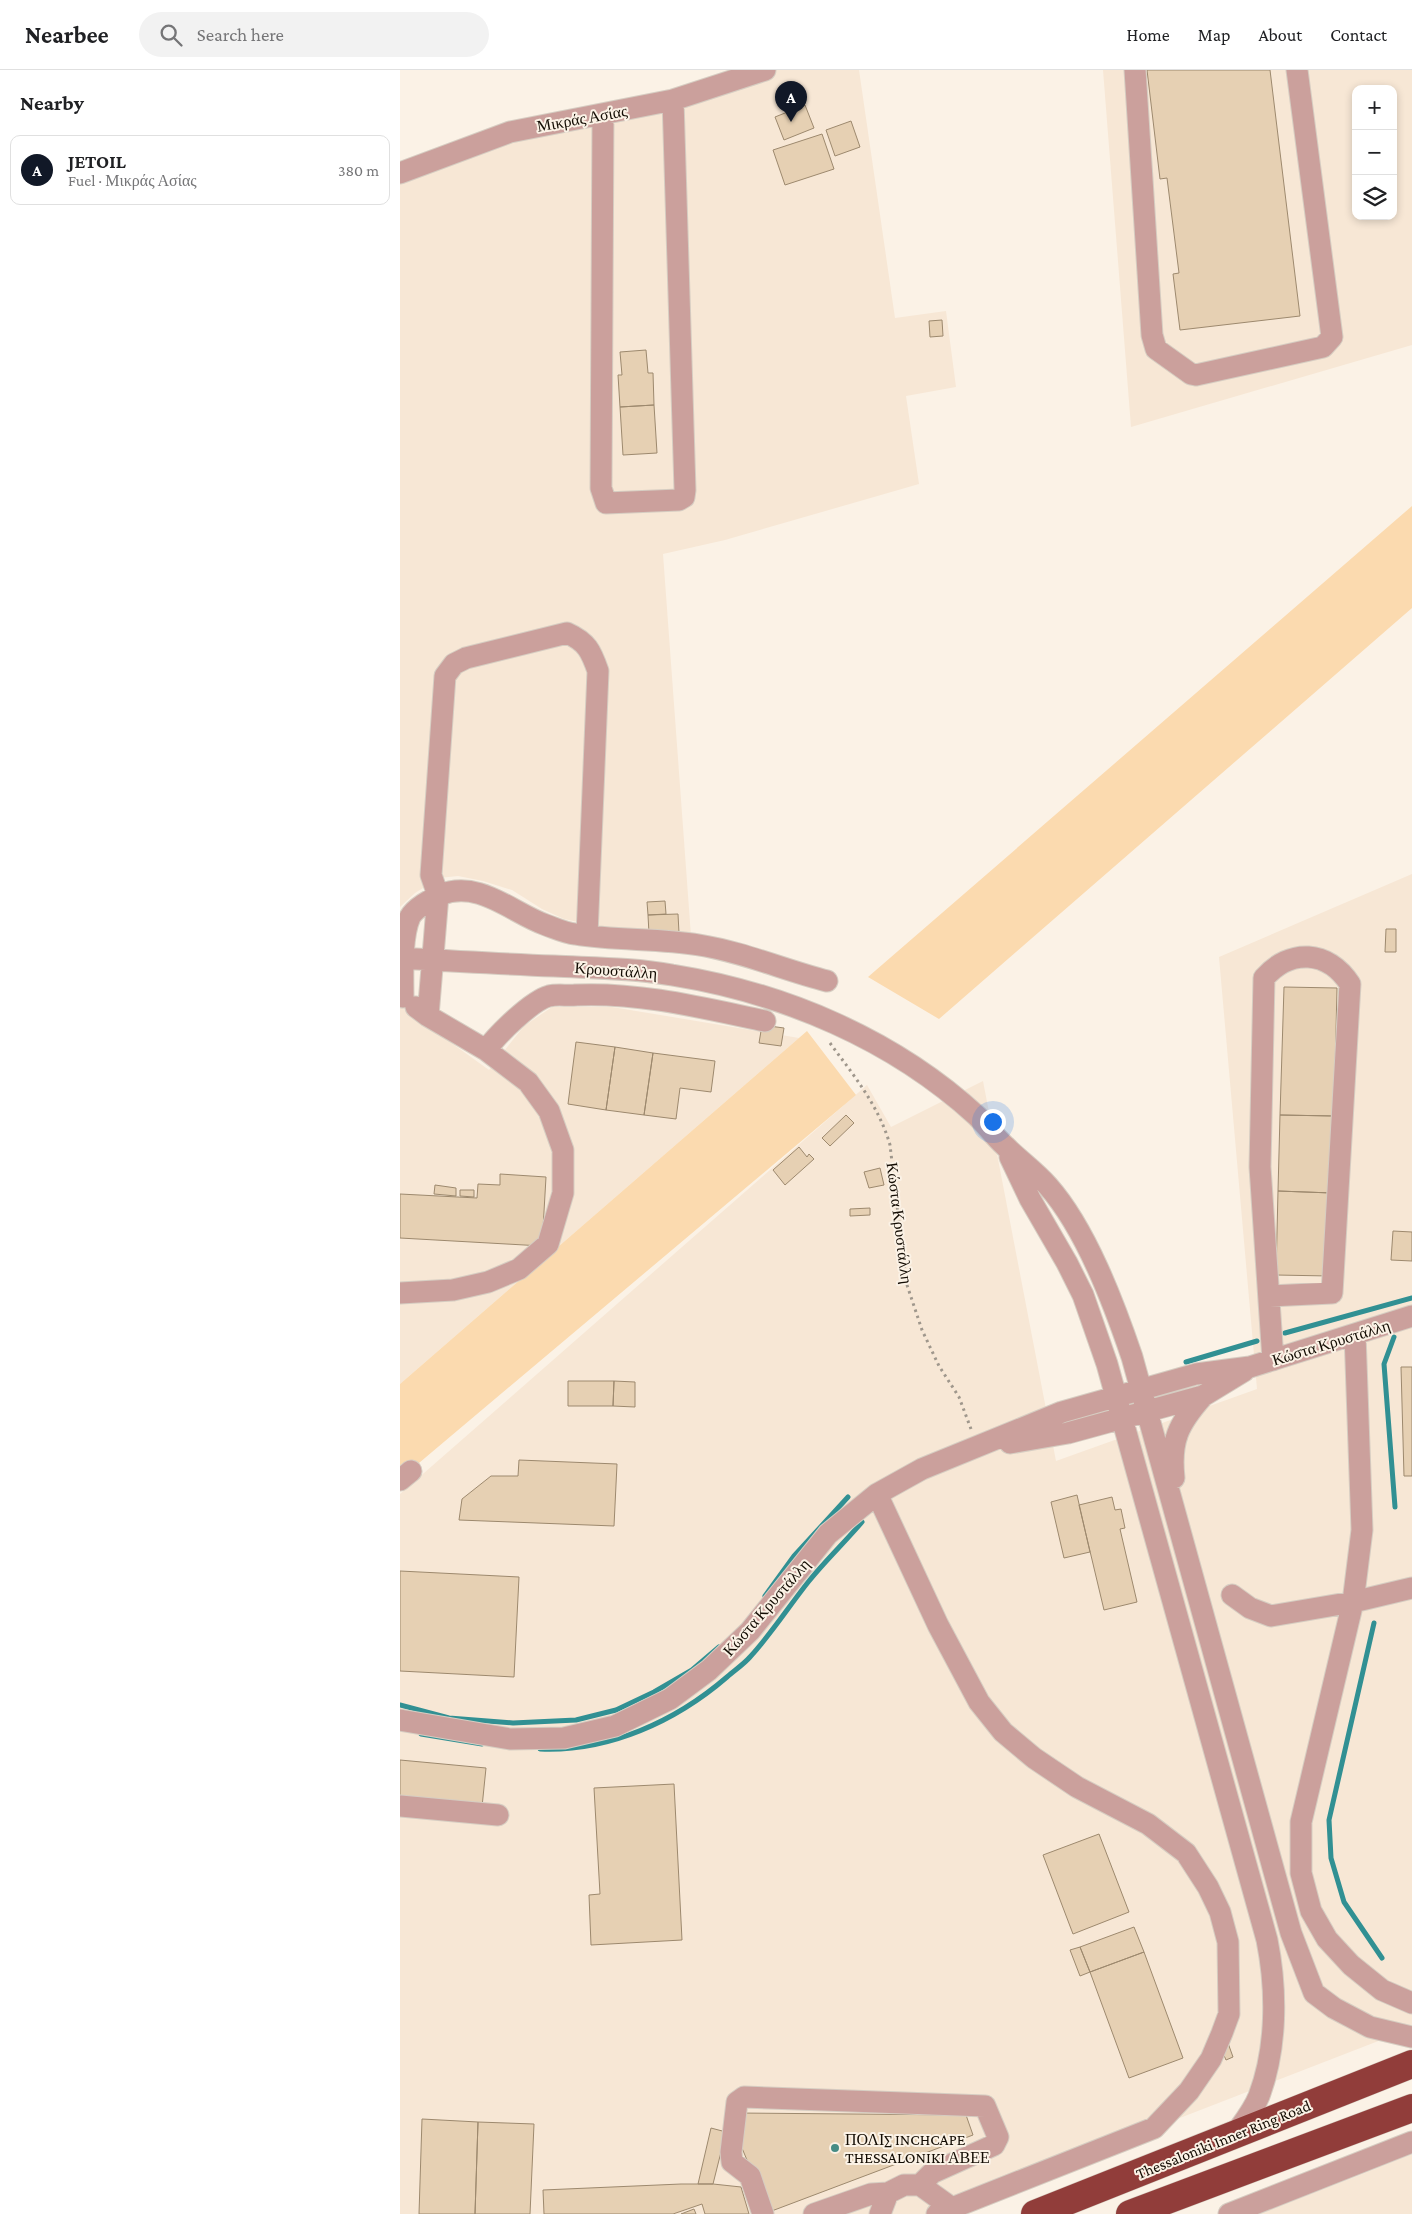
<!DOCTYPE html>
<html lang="en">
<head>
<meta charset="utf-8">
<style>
  body { margin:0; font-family:"Crimson Pro",serif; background:#f2f2f2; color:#202124 }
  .controls { position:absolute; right:15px; top:15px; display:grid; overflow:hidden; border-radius:10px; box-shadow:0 2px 8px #0003 }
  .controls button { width:45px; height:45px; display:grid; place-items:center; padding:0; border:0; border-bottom:1px solid #e0e0e0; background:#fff; color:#202124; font:25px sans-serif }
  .you { position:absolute; left:592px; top:1051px; width:18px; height:18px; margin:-12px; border:4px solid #fff; border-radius:50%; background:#1a73e8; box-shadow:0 0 0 8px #1a73e833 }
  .badge { display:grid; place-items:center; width:32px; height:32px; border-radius:50%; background:#111827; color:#fff; font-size:16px; font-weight:700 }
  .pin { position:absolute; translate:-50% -41px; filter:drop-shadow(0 1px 2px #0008) }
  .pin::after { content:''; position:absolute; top:26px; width:18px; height:15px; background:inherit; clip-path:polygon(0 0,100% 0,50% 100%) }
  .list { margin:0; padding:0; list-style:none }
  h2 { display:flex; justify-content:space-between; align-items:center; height:65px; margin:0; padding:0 20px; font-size:21px }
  h2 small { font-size:16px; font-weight:400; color:#757577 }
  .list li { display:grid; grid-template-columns:32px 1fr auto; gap:15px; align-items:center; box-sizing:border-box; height:70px; margin:0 10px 10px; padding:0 10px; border:1px solid #e0e0e0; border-radius:10px }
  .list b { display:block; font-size:19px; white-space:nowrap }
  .list p { margin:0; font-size:16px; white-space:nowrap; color:#757577 }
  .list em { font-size:16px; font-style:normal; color:#757577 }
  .icon { flex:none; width:28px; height:28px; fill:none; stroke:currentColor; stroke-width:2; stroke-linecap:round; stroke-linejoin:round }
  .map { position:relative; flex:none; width:1012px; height:2144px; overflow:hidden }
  header { display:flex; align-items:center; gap:30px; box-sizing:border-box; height:70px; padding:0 25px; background:#fff; border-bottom:1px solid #e0e0e0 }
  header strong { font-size:24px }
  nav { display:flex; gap:28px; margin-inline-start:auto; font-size:18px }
  .search { width:350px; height:45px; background:#f2f2f2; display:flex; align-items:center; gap:12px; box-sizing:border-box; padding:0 18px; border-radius:28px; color:#757577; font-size:19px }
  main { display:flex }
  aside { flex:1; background:#fff }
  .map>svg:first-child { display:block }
  .industrial { fill:#f7e7d5; fill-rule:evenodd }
  .green { fill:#fbdaaf }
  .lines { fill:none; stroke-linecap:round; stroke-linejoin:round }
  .stream { stroke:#319093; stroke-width:5 }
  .building { fill:#e6d0b3; stroke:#9d896e }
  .minor-casing { stroke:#d6cdc2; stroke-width:23 }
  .highway-casing { stroke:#d6cdc2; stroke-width:29 }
  .path { stroke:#9f978c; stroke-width:3; stroke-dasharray:2.5 4; stroke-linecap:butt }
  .minor { stroke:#cba09c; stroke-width:21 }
  .highway { stroke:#913d3a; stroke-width:28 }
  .poi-dot { fill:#468c85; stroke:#fbf2e6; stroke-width:2 }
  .labels { text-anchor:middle; stroke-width:4; stroke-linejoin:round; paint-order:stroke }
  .street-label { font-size:16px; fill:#130c03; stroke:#fbf2e6 }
  .poi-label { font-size:16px; fill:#130c03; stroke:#fbf2e6; text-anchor:start }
</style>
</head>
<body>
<header>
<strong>Nearbee</strong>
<div class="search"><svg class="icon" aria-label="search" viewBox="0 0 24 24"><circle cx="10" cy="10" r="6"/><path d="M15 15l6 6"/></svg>Search here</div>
<nav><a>Home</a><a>Map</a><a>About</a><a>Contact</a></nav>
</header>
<main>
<aside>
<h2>Nearby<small></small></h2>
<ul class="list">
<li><span class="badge">A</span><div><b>JETOIL</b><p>Fuel · Μικράς Ασίας</p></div><em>380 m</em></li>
</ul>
</aside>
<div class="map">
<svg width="1012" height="2144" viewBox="0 0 1012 2144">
  <rect width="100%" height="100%" fill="#fbf2e6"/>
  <path class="industrial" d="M341 0H459L495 248 546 241 556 317 506 326 519 414 325 470 263 484 291 866 197 856 164 849 142 839 112 820 83 811 58 806 39 808 15 823 0 837V111L139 63Z
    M703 0H1012V275L731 357ZM956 19H993V146H956Z
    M1012 804V1958L532 2144H0V1424L467 1015 491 1057 583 1011 656 1391 857 1319 819 887Z
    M0 936 89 1000 124 956 152 937H212L399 968 0 1314Z
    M1012 2084V2144H860L965 2103Z"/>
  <path class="green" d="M1012 436V538L539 949 468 907Z
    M407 961 456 1025 0 1409V1314Z"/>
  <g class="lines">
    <path class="stream" d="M885 1263 1012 1228
      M994 1267 984 1294 995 1437
      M786 1292 857 1271
      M365 1526 394 1486 448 1427
      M974 1553 929 1750 931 1788 944 1832 982 1888
      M0 1635 49 1648 113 1653 176 1650 216 1640 254 1622 292 1600 319 1577
      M21 1664 82 1674
      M140 1679C209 1682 276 1651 327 1607 335 1600 344 1594 350 1587 372 1563 389 1536 409 1511 425 1491 445 1472 462 1452"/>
  </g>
  <path class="building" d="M747 0H870L900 246 780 260 773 204 779 203 767 108 760 109Z
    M405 35 414 58 384 70 375 47Z
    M451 51 460 77 435 86 426 60Z
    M422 64 434 99 385 115 373 80Z
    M542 250 543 266 530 267 529 251Z
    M246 280 248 303H253L254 335 220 337 218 305H222L220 282Z
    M254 335 257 383 223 385 220 337Z
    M265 831 266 844 248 845 247 832Z
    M278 844 279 863 249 864 248 845Z
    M986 859H996V882H985Z
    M884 917 937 918 934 1046 880 1045Z
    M362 955 384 958 381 976 359 973Z
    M176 972 215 977 206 1040 168 1034Z
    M215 977 253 983 244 1045 206 1040Z
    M253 983 315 991 311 1022 280 1018 276 1049 244 1045Z
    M446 1045 454 1053 430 1076 422 1068Z
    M880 1045 934 1046 932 1123 878 1121Z
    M399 1077 407 1087 409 1084 414 1089 385 1115 373 1100Z
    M480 1098 484 1115 469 1118 464 1102Z
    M100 1104 146 1107 142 1176 0 1168V1124L77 1128 78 1114 100 1115Z
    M35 1115 56 1118V1126L34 1124Z
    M60 1120H74V1127L60 1126Z
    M878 1121 932 1123 929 1206 876 1205Z
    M470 1138V1145L450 1146V1139Z
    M993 1161 1012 1162V1191L991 1190Z
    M1001 1297H1012V1406H1004Z
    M168 1311H214L213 1336H168Z
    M214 1311 235 1312V1337L213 1336Z
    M119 1390 217 1394 214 1456 59 1450 62 1429 91 1406H118Z
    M677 1425 690 1482 664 1488 651 1432Z
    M712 1427 715 1440 721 1439 725 1458 720 1459 737 1532 704 1540 679 1435Z
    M0 1501 119 1507 114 1607 0 1601Z
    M0 1690 86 1698 82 1737 0 1730Z
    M274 1714 282 1870 191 1875 189 1825 200 1824 194 1718Z
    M699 1764 729 1842 673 1864 643 1785Z
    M734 1857 744 1882 690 1902 680 1877Z
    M680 1877 690 1902 680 1906 670 1880Z
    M744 1882 783 1988 729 2008 690 1902Z
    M828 1973 833 1987 826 1990 820 1976Z
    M337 2043 566 2045 573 2065 369 2142 336 2064Z
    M22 2049 78 2052 75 2144H19Z
    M78 2052 134 2054 130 2144H75Z
    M311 2058 326 2062 313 2114H298Z
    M281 2114H313L341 2117 349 2144H305L302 2134 273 2144H144L143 2120Z
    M294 2139 296 2144H281Z"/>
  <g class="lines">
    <g class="minor-casing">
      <path id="minor" d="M735 0 752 265 756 279 791 304 796 305 923 277 932 267 897 0
        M203 46 201 418 206 433 279 430 284 427 285 420 273 30
        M0 103 110 62 273 30 365 0
        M0 888C51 891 103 894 154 896 193 898 234 898 272 905 384 923 493 969 577 1046 587 1056 595 1067 605 1076 619 1090 636 1102 648 1116 686 1159 714 1234 732 1287L891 1863 914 1923 934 1938 970 1957 1012 1967
        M3 927C3 905 1 867 10 847 15 838 31 829 40 825 79 809 112 843 146 855 155 858 165 863 175 864 216 871 258 868 299 875 343 882 384 900 427 911
        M28 946 38 825 31 805 45 606 54 594 66 588 167 563C187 572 191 581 198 601L187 865
        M86 980C97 965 131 931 149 926 157 924 168 926 176 925 239 922 303 938 365 951
        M610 1087 630 1129 667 1193 683 1225 707 1294 867 1870C877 1920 877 1978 859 2026 853 2041 843 2053 834 2066
        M0 1223 53 1220 88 1212 119 1199 148 1174 163 1123V1080L149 1041 128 1012 86 980 28 946 16 937
        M869 1226 932 1223 950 914C928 880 890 878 864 908L860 1097 873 1290
        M955 1264 962 1460 953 1532 901 1752V1803L911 1841 927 1869 951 1895 982 1920 1012 1933
        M610 1373 668 1363 803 1326 844 1301
        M774 1408C770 1371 778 1354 803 1326
        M0 1410 11 1401
        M477 1424 538 1555 579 1632 603 1662 634 1688 677 1717 748 1754 786 1783 808 1817 820 1842 828 1872 829 1944 822 1963 811 1989 789 2021 754 2058 537 2144
        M832 1525 850 1538 871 1546 953 1532 1012 1518
        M0 1650 110 1669 164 1668 215 1656 270 1629 309 1600 350 1561 428 1464 477 1424 522 1399 662 1342 796 1304 850 1297 1012 1246
        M0 1736 98 1745
        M363 2144 350 2106 332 2092 331 2082 337 2032 344 2027 585 2036 598 2067 594 2075 532 2103 520 2115
        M414 2144 471 2124 488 2123 504 2115H520L552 2138
        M480 2144 488 2123
        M829 2144 1012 2072"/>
    </g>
    <g class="highway-casing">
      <path id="highway" d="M635 2144 1012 1994
        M730 2144 1012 2038"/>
    </g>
    <path class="path" d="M430 973C454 1006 479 1036 490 1075L506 1212 522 1260 539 1296 559 1327 571 1359"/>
    <use href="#minor" class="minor"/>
    <use href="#highway" class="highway"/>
  </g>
  <circle class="poi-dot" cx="435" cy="2078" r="5"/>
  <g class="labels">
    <g class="street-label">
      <text transform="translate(182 48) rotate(-10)" y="6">Μικράς Ασίας</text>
      <text transform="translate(216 900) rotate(4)" y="6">Κρουστάλλη</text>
      <text transform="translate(500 1153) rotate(83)" y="6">Κώστα Κρυστάλλη</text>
      <text transform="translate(931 1272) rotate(-17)" y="6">Κώστα Κρυστάλλη</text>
      <text transform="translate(366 1537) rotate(-49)" y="6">Κώστα Κρυστάλλη</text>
      <text transform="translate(823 2069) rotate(-22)" y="6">Thessaloniki Inner Ring Road</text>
    </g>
    <g class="poi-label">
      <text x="445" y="2075">ΠΟΛΙΣ INCHCAPE<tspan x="445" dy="18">THESSALONIKI ΑΒΕΕ</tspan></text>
    </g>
  </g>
</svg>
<div class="controls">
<button>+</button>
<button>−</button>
<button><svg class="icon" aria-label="layers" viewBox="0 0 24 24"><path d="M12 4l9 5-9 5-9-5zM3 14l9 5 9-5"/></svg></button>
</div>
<div class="you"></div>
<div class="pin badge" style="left:391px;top:52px">A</div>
</div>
</main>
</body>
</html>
